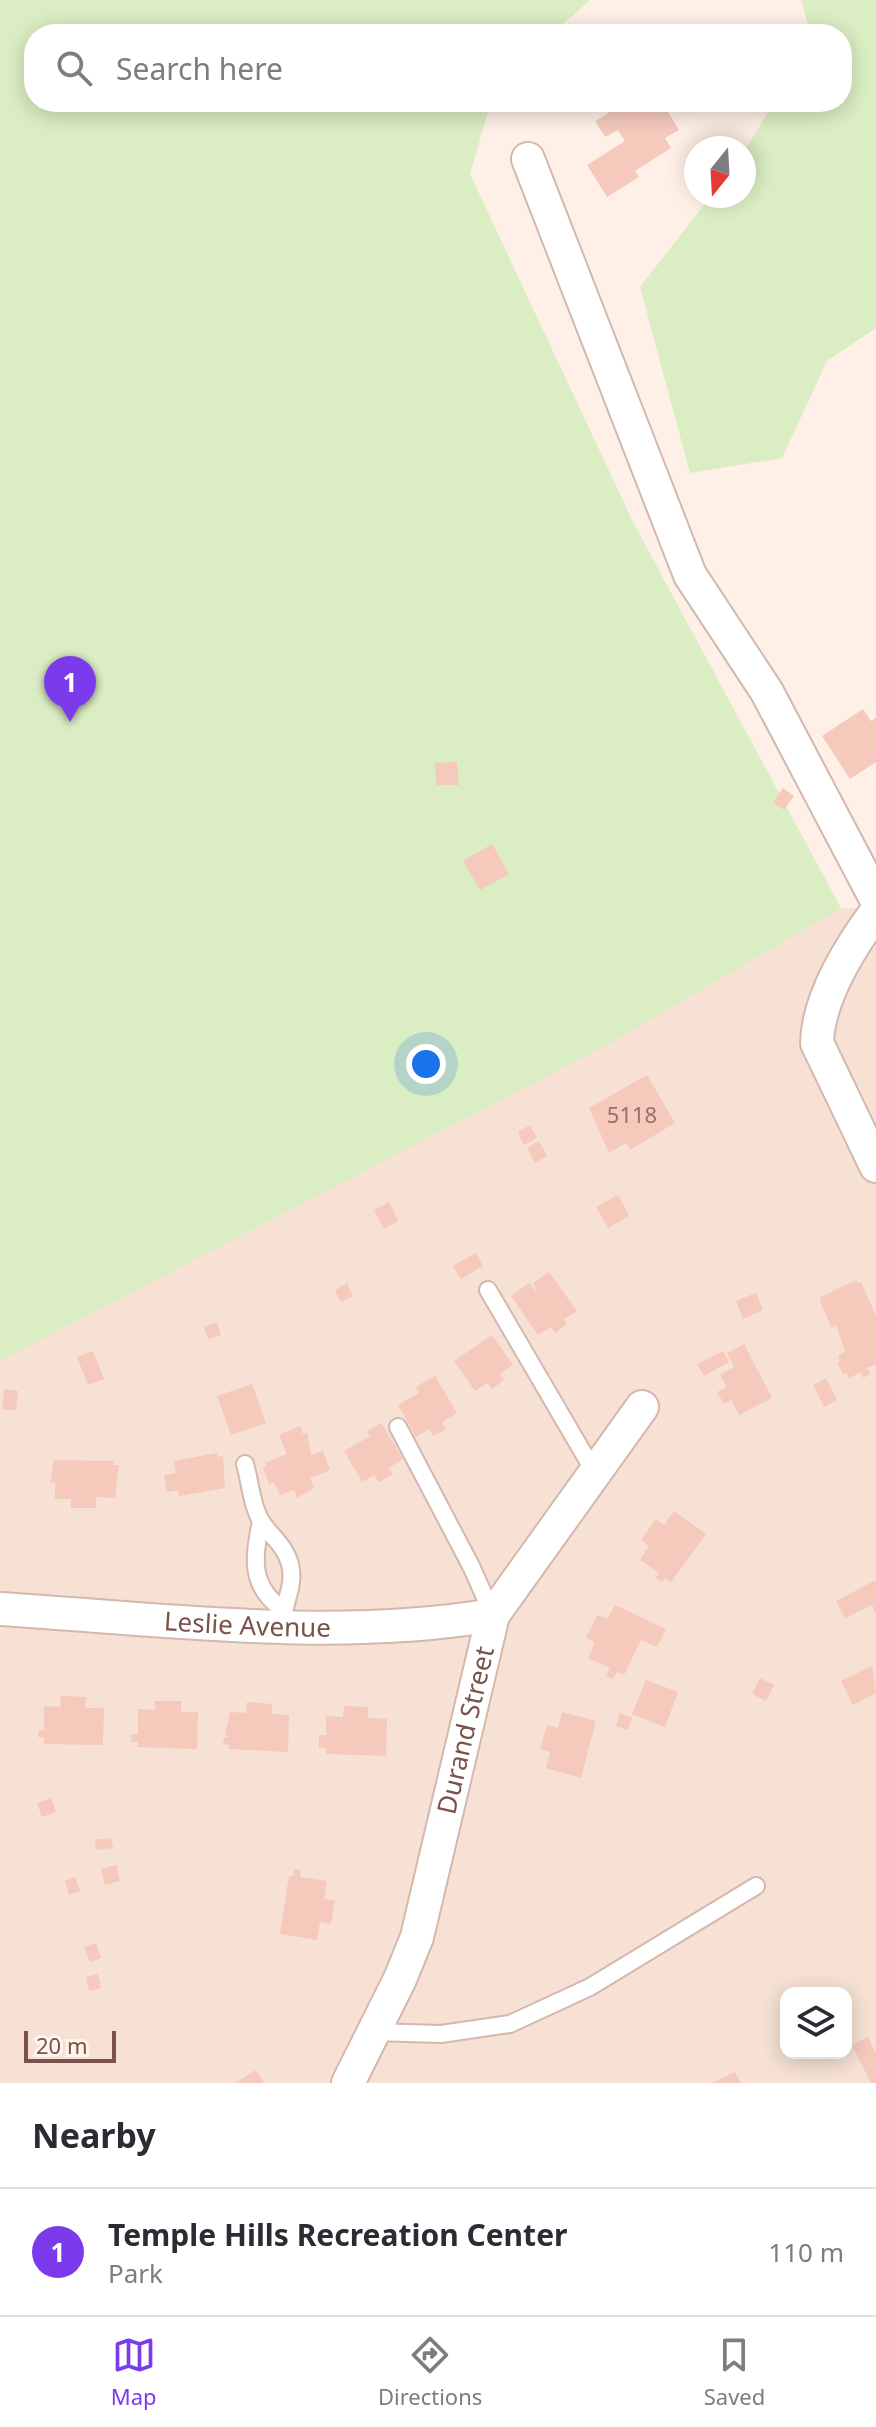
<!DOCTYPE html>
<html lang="en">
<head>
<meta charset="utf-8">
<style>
  body { margin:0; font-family:"Noto Sans",sans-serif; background:#f7f7f7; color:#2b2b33 }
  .controls { position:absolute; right:24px; bottom:24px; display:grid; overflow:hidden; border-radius:16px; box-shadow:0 4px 20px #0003 }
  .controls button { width:72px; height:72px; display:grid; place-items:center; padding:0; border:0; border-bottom:2px solid #e1e1e2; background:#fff; color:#2b2b33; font:40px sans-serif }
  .compass { position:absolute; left:684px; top:136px; width:72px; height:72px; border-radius:50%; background:#fff; box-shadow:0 4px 20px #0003; rotate:198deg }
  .scale { position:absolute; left:24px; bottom:20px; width:92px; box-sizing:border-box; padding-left:8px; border:4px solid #795249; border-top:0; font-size:22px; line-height:28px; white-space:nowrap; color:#795249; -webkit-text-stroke:6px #fff5ed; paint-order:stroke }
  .you { position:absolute; left:426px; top:1064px; width:28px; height:28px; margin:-20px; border:6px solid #fff; border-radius:50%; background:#1a73e8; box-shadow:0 0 0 12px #1a73e833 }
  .badge { display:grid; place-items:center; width:52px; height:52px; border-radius:50%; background:#7c3aed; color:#fff; font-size:26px; font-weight:700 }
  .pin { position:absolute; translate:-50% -66px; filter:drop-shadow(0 2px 4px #0008) }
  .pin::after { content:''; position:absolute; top:42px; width:28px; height:24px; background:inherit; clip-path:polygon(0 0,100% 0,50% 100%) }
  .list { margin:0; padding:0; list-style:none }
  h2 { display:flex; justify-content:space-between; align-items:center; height:104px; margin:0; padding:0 32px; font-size:34px }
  h2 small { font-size:26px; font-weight:400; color:#7c7c81 }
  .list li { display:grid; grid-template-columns:52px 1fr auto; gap:24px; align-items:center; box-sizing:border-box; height:128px; padding:0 32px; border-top:2px solid #e1e1e2 }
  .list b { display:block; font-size:30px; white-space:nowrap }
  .list p { margin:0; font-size:26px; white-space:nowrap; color:#7c7c81 }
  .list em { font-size:26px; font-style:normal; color:#7c7c81 }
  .icon { flex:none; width:44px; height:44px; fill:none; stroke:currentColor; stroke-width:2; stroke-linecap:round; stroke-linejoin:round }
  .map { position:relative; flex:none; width:876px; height:2083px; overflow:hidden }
  .search { position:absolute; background:#fff; box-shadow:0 4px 20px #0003; left:24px; right:24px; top:24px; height:88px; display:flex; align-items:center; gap:20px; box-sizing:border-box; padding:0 28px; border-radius:32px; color:#7c7c81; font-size:30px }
  .sheet { height:232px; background:#fff }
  nav { display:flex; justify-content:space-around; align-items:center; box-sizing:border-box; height:112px; border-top:2px solid #e1e1e2; background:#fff; font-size:22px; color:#7c7c81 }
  nav a { display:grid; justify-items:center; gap:4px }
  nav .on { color:#7c3aed }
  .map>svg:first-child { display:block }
  .residential { fill:#f6e1d4; fill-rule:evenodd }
  .green { fill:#dbedc3 }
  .building { fill:#f5c9bc }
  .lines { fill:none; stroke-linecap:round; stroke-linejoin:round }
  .service-casing { stroke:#d3b8ad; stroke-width:20 }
  .minor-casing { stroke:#d3b8ad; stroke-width:36 }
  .service { stroke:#fff; stroke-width:16 }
  .minor { stroke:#fff; stroke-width:32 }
  .labels { text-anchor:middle; stroke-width:6; stroke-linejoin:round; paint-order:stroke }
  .number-label { font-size:22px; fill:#987066 }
  .street-label { font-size:26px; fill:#795249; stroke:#fff5ed }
</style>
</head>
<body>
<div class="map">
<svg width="876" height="2083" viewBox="0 0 876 2083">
  <rect width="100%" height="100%" fill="#fef0e6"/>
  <path class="residential" d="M841 908H876V2083H0V1361ZM786 1993H846V2053H786Z"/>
  <path class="green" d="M0 0H590L552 34H34V102H491L470 174 633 522 841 908 612 1042 0 1361Z
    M801 0H876V328L827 361 782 458 690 473 640 287 711 196H744V152L774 102H842V34H811Z"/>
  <path class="building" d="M588 102H662L679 130 665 138 671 148 635 171 639 177 607 197 587 165 625 141 618 130 605 137 595 121 609 113 601 102 592 108Z
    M863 709 871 721 876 718V762L850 779 822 736Z
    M457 762 459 785H436L435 763Z
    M783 788 794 796 784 810 773 802Z
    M492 844 509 874 480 890 463 861Z
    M647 1075 675 1123 630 1150 626 1143 609 1153 589 1108Z
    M530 1125 537 1138 524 1145 518 1132Z
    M539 1141 547 1156 535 1163 527 1148Z
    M618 1195 629 1216 608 1228 596 1207Z
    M389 1202 398 1221 384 1229 374 1210Z
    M476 1253 483 1266 461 1279 453 1266Z
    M549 1272 577 1311 564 1319 567 1324 555 1333 551 1327 538 1335 511 1296 529 1283 537 1293 533 1283Z
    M856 1280 857 1283 861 1282 876 1316V1364L867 1368 870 1374 863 1378 861 1372 849 1378 847 1373 843 1374 837 1362 840 1361 838 1356 848 1349 845 1351 836 1325 832 1328 820 1302 821 1297Z
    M347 1283 353 1296 341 1302 335 1290Z
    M756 1293 763 1310 743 1319 736 1301Z
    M217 1322 221 1335 208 1339 204 1327Z
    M492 1335 513 1365 500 1374 504 1380 492 1389 487 1383 475 1391 454 1361Z
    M744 1344 772 1398 739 1415 731 1400 724 1404 717 1392 727 1387 720 1375 734 1367 727 1353Z
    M93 1351 104 1379 88 1385 77 1357Z
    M723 1351 729 1362 704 1376 697 1364Z
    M435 1376 457 1413 442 1422 446 1429 433 1436 429 1429 416 1437 398 1405 419 1393 416 1387Z
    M826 1378 837 1400 824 1407 813 1385Z
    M252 1384 266 1423 231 1435 217 1396Z
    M4 1389 18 1391 16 1410 2 1409Z
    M381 1423 403 1459 389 1468 393 1474 379 1482 374 1475 362 1482 344 1451 370 1436 367 1431Z
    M300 1426 303 1434 307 1433 311 1455 323 1451 330 1470 310 1478 314 1488 297 1498 294 1490 280 1495 274 1482 269 1484 263 1468 267 1466 265 1463 287 1454 279 1435Z
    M217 1453 218 1457 223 1456 225 1488 179 1496 178 1490 167 1492 164 1475 176 1473 174 1461Z
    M54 1460 114 1461 113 1465H119L115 1498 96 1497V1508H71V1499H55V1482L50 1483Z
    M674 1511 706 1534 671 1582 665 1578 662 1582 656 1578 659 1573 640 1560 649 1546 641 1540 656 1519 664 1525Z
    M876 1580V1614L872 1605 845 1618 836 1601Z
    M615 1605 666 1629 657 1647 641 1640 624 1675 617 1672 613 1679 606 1676 610 1668 588 1658 595 1643 586 1638 597 1615 607 1619Z
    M872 1666 876 1693 853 1705 841 1681Z
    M760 1678 774 1685 766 1701 752 1694Z
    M646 1680 678 1692 665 1727 632 1714Z
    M60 1696 86 1697 85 1708H104L103 1745 44 1744V1737H38L39 1730H44V1706L61 1707Z
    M155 1701H181V1712H198L197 1749 137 1747 138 1742H131V1734H138V1709L155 1710Z
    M247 1702 272 1704V1714L289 1715 288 1752 229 1749V1745L223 1744 224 1737H229L225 1734 230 1712 246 1713Z
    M344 1706 368 1707V1718L387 1719 386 1756 326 1754V1748H319V1735H326V1716L343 1717Z
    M562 1712 596 1721 581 1778 546 1768 550 1752 540 1749 547 1725 558 1728Z
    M620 1713 632 1718 628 1730 616 1726Z
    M51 1798 56 1812 42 1817 37 1803Z
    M111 1838 113 1848 96 1850 95 1840Z
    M116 1865 120 1881 105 1885 101 1869Z
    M294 1869 301 1870 300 1877 327 1881 324 1899 335 1900 331 1924 320 1922 317 1940 280 1934 289 1876H293Z
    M75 1877 80 1891 69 1895 65 1881Z
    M96 1943 101 1958 90 1962 84 1947Z
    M98 1974 101 1988 89 1991 86 1977Z
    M868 2037 876 2053V2083H871L852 2045Z
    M256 2070 264 2083H235Z
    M735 2072 741 2083H712Z"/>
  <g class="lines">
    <g class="service-casing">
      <path id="service" d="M488 1290 595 1473
        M398 1427 471 1566 493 1615
        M245 1464C250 1481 252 1509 263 1524 273 1538 285 1546 290 1564 296 1587 282 1603 283 1625
        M261 1522C253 1557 250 1586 282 1609
        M373 2032 441 2034 510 2024 590 1987 756 1886"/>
    </g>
    <g class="minor-casing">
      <g id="minor">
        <path d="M528 159 690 575 767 692 876 899"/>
        <path d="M876 912C850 947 818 999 817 1043L876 1166"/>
        <path id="s1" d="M0 1609C161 1619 333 1642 493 1615"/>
        <path id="s2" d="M348 2083 400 1979 417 1937 493 1615 642 1407"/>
      </g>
    </g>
    <use href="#service" class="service"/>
    <use href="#minor" class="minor"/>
  </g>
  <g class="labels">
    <g class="number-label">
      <text x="632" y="1123">5118</text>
    </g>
    <g class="street-label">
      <text dy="9" stroke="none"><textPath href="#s1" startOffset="248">Leslie Avenue</textPath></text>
      <text dy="9" stroke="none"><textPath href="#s2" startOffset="374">Durand Street</textPath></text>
    </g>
  </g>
</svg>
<div class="controls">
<button><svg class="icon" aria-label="layers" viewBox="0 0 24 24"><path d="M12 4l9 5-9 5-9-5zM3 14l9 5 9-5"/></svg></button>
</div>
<svg class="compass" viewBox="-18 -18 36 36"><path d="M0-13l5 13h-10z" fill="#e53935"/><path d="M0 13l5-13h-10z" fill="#7c7c81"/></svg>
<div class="scale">20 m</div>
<div class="you"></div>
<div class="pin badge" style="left:70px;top:722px">1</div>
<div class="search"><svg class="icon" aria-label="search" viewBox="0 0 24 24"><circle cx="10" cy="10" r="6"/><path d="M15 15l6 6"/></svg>Search here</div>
</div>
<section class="sheet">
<h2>Nearby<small></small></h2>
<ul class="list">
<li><span class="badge">1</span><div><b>Temple Hills Recreation Center</b><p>Park</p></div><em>110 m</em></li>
</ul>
</section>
<nav>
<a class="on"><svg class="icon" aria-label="map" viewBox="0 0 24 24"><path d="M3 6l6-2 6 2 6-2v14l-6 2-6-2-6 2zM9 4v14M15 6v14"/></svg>Map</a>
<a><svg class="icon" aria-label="directions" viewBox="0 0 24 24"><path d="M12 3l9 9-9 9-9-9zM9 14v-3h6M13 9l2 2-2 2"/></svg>Directions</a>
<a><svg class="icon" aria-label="saved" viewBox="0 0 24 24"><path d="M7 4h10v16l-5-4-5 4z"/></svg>Saved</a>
</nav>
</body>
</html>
